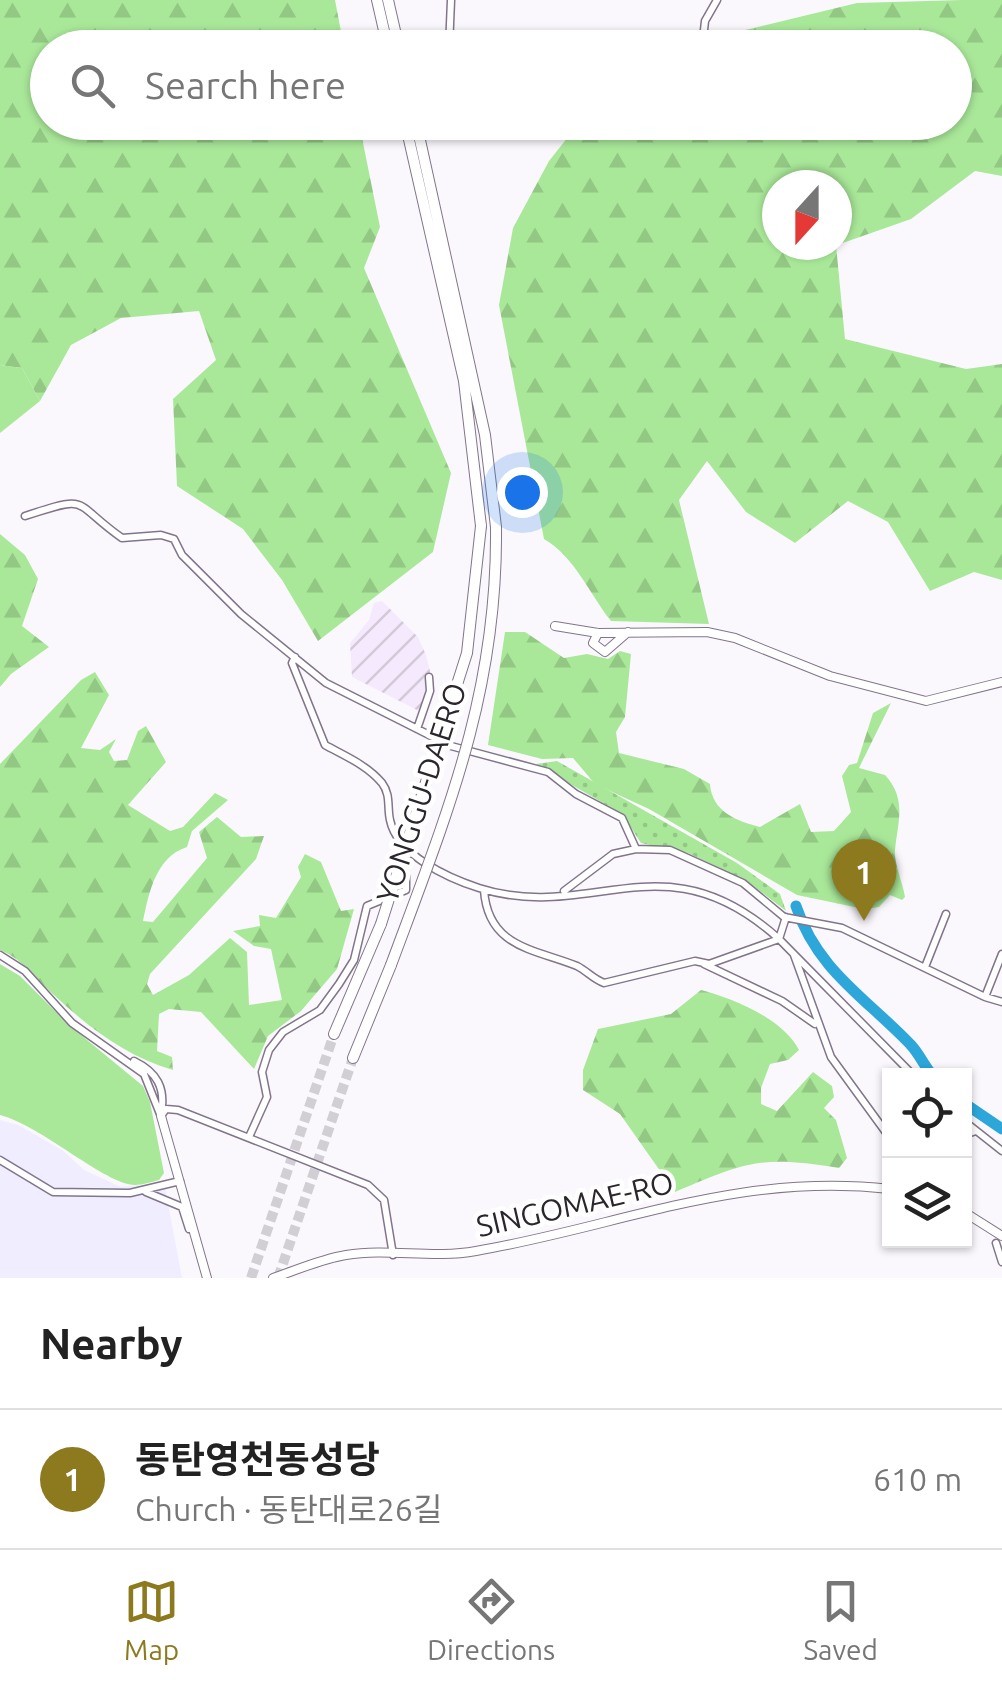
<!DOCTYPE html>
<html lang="en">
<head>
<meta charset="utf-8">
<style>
  body { margin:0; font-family:Ubuntu,"Noto Sans KR",sans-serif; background:#f6f6f6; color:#222 }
  .controls { position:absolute; right:30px; bottom:30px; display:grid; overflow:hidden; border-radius:0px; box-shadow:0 2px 8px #0004 }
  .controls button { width:90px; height:90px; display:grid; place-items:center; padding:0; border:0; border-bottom:2px solid #e0e0e0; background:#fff; color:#222; font:50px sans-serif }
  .compass { position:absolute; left:762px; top:170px; width:90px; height:90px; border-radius:50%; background:#fff; box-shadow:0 2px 8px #0004; rotate:201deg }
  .you { position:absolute; left:522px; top:492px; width:35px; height:35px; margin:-25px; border:8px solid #fff; border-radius:50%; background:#1a73e8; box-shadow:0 0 0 15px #1a73e833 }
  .badge { display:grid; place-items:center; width:65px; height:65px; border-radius:50%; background:#8d7a1f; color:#fff; font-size:32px; font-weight:700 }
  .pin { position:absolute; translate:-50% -82px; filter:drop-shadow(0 2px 5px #0008) }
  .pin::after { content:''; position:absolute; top:52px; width:35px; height:30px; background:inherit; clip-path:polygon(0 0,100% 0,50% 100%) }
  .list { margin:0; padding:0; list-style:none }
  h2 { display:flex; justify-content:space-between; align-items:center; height:130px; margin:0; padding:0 40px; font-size:42px }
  h2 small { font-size:32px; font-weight:400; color:#767676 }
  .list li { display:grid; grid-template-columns:65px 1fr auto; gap:30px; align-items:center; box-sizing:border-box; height:140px; padding:0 40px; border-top:2px solid #e0e0e0 }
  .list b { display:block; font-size:38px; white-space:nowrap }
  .list p { margin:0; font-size:32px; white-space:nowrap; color:#767676 }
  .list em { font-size:32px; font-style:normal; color:#767676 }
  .icon { flex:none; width:55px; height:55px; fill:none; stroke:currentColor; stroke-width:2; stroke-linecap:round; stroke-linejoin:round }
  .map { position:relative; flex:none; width:1002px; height:1278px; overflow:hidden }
  .search { position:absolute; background:#fff; box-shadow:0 2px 8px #0004; left:30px; right:30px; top:30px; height:110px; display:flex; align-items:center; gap:25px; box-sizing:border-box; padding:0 35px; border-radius:55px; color:#767676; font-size:38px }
  .sheet { height:270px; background:#fff }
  nav { display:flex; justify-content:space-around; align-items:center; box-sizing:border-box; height:140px; border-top:2px solid #e0e0e0; background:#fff; font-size:28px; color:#767676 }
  nav a { display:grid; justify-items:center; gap:5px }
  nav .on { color:#8d7a1f }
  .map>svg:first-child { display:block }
  .commercial { fill:#efedff }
  .industrial { fill:url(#industrial-furrows) }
  .grass { fill:#a9e899 }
  .forest { fill:url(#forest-firs) }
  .park { fill:url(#park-dots) }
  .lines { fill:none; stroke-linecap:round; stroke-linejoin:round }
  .river { stroke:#2da7da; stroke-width:11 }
  .trunk-tunnel { stroke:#d1ced4; stroke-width:10; stroke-dasharray:10 5; stroke-linecap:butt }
  .minor-casing { stroke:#82758b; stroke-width:9 }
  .tertiary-casing { stroke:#82758b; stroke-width:10 }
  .trunk-casing { stroke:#82758b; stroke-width:12 }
  .minor { stroke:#fff; stroke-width:6 }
  .tertiary { stroke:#fff; stroke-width:8 }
  .trunk { stroke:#fff; stroke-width:10 }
  .trunk-bridge-casing { stroke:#82758b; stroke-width:12; stroke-linecap:butt }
  .trunk-bridge { stroke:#fff; stroke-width:10 }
  .labels { text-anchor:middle; stroke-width:9; stroke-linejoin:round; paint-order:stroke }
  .street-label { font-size:30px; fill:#2b252e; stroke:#fff }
</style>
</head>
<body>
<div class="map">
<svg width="1002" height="1278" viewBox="0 0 1002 1278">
  <defs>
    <pattern id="industrial-furrows" width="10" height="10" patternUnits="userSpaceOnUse" patternTransform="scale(2.5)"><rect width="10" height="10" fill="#f5eafd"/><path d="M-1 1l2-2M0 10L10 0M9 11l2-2" fill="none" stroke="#d2c9d9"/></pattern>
    <pattern id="forest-firs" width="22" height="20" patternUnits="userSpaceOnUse" patternTransform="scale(2.5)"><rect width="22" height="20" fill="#a9e899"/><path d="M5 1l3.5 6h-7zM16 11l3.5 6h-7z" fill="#92c784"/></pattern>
    <pattern id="park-dots" width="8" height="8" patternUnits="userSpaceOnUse" patternTransform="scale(2.5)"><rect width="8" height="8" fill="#a9e899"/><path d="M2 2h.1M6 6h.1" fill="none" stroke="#92c784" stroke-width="1.8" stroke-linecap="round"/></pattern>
  </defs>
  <rect width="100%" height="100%" fill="#fbf8fd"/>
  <path class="commercial" d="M0 1120 18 1125 62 1150 84 1170 121 1187 164 1182 182 1278H0Z"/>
  <path class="industrial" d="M382 601 418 637 426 655 434 687 421 712 352 677 350 643 369 620 374 603Z"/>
  <path class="grass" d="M0 365 22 368 40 401 0 433Z
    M0 964 20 976 70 1026 143 1086 150 1102 164 1173 159 1180C151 1182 142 1185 135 1185 106 1185 42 1126 0 1115Z"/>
  <path class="forest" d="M0 0H335L344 47 48 48V122L359 123 380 227 364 268 451 473 433 552 318 641 282 580 243 529 177 486 173 399 216 360 199 311 121 318 71 345 40 401 22 368 0 365Z
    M962 0H1002V176L975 171 911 219 837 245V185H777V245H836L845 339 966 369 1002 364V580L974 572 930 591 888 522 848 501 795 543 746 512 707 461 679 500 709 624 611 621C589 593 574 556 544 539L499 305 513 228 549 161 579 123 954 122V48L732 47 741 31 857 3Z
    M0 534 25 555 38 579 22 626 49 647 11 674 0 687Z
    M505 632H525L564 658 587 654 608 659 620 651 631 654 625 717 616 732 619 753 684 769 710 784C712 812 737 821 760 827L800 804 811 832 834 831 851 812 842 776 849 765 857 763 873 713 891 703 859 768 885 775C907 799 898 821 895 850 894 864 903 883 905 897L902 900 890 895 879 907 864 909 797 895 649 809 595 784 573 758 542 759 488 745Z
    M95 672 109 695 81 748 100 750 116 739 109 752 114 761 127 760 138 731 146 726 166 762 128 805 170 831 183 827 215 793 228 800 192 831 187 847C156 857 149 892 143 921L153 922 207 858 199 832 217 817 241 837 264 836 256 859 150 974 147 984 153 995 189 975 230 938 247 952 249 1005 282 1000 271 949 254 946 233 931 260 926 259 915 276 918 301 877 298 867 305 854 321 862 341 911 354 909 337 969 301 1011 268 1036 254 1069 201 1012 169 1009 159 1014 157 1051 172 1057 173 1070C127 1057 88 1027 54 995 35 978 24 960 0 950V764L81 680Z
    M701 990C735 999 783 1019 799 1050L788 1060 770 1064 761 1088V1104L777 1111 813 1072 832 1086 834 1097 824 1108 836 1120 847 1158 839 1168C761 1155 746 1162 675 1192L620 1114 583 1090V1070L598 1029 671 1014Z"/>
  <path class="park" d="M557 761 737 863 780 894 786 911 747 881 688 853 641 843 622 814 536 764Z"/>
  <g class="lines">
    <path class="river" d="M796 906C817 970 866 998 910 1044 919 1053 924 1066 933 1076
      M964 1103 1002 1129"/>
    <path class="trunk-tunnel" d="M251 1278 334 1034
      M278 1278 353 1058"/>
    <g class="minor-casing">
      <path id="minor" d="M449 48 451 0
        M559 48 583 38 619 48
        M702 48 705 21 717 0
        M25 516C92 494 71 502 122 538L161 535 174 539 182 555 241 614 326 683 451 746 548 772 576 794 622 818 636 849
        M295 657 292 663 325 745C345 756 367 765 382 783 391 795 387 807 390 820 397 855 448 878 479 888 592 924 664 835 779 939L786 917
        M417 729 430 691 429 677
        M484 890C488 948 535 949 577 966 587 971 593 979 604 983L695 961 709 964 779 939 914 1076
        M564 891 613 854 636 849 670 850 743 883 784 917 842 928 985 997 1002 954
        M0 955 25 971 72 1023 144 1074 160 1114
        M794 955 831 1057 890 1138
        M704 964 782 1001 815 1024
        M925 967 946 914
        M985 997 1002 1002
        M134 1061C157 1072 166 1088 161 1114
        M161 1116 166 1109 178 1110 368 1185 384 1200 393 1255
        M964 1121 1002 1151
        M964 1135 976 1131
        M249 1137 267 1097 262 1072 269 1050 283 1032 320 1010 339 984 354 960 367 906 406 890V876L395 864 402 852
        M0 1160 53 1192 130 1193 180 1181
        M146 1192 182 1207 189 1229
        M996 1243 1002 1262"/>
    </g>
    <g class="tertiary-casing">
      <path id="tertiary" d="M555 626 598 633 707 632 735 638 830 676 926 701 1002 682
        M598 633 593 643 605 652 628 632
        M161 1116 207 1278
        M964 1212 1002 1236
        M273 1278C297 1270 321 1259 346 1255 389 1248 433 1259 476 1251 621 1226 737 1172 890 1189"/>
    </g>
    <g class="trunk-casing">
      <path id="trunk" d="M377 0 388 48
        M388 0 399 48
        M405 122 464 381 481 526
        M416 122 485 435 496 527
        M334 1034 381 924
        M353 1058 391 965"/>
    </g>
    <use href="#minor" class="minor"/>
    <use href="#tertiary" class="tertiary"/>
    <use href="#trunk" class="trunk"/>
    <g class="trunk-bridge-casing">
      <path id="trunk-bridge" d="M381 924 467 653 481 526
        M391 965C447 814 498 692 496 527"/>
    </g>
    <use href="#trunk-bridge" class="trunk-bridge"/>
  </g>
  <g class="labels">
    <g class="street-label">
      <text transform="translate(422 793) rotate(-72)" y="10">YONGGU-DAERO</text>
      <text transform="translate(575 1205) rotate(-13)" y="10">SINGOMAE-RO</text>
    </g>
  </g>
</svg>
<div class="controls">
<button><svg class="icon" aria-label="locate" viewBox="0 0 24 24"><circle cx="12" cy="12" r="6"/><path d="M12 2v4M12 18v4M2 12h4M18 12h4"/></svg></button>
<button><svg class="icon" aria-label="layers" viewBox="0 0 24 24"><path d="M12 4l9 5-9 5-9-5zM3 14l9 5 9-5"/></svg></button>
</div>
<svg class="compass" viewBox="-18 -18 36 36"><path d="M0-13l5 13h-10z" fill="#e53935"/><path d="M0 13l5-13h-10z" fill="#767676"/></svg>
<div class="you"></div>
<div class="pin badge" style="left:864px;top:921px">1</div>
<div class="search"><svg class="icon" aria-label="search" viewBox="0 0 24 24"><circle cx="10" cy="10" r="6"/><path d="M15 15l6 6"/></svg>Search here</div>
</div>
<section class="sheet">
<h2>Nearby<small></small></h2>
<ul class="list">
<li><span class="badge">1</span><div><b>동탄영천동성당</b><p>Church · 동탄대로26길</p></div><em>610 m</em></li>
</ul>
</section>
<nav>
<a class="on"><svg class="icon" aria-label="map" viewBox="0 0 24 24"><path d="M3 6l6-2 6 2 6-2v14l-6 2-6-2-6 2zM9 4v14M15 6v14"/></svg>Map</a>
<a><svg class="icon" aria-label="directions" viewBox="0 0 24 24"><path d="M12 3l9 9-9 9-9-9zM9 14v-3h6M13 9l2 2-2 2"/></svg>Directions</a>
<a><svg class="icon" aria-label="saved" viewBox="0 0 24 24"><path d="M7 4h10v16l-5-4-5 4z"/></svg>Saved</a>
</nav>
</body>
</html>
